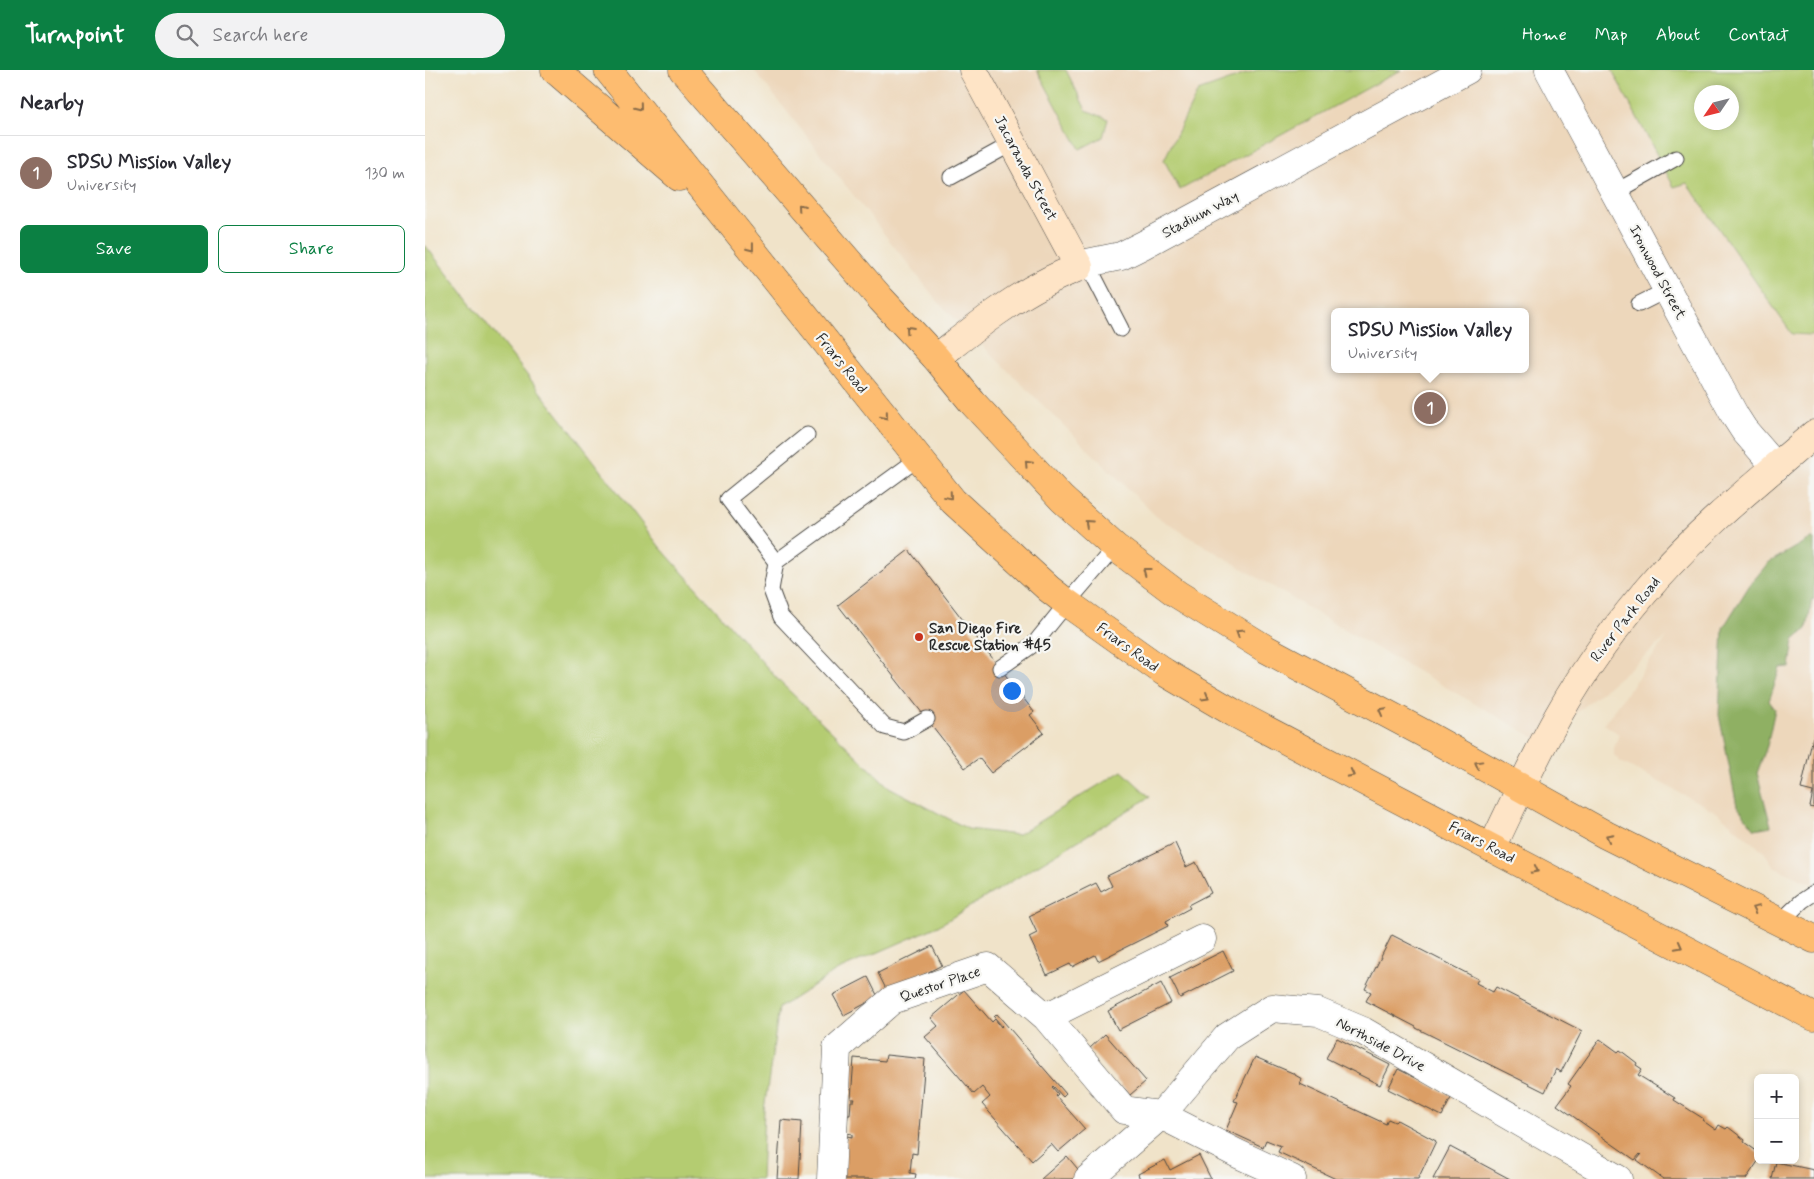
<!DOCTYPE html>
<html lang="en">
<head>
<meta charset="utf-8">
<style>
  body { margin:0; font-family:Mynerve,sans-serif; background:#f2f2f3; color:#2b2b33 }
  .controls { position:absolute; right:15px; bottom:15px; display:grid; overflow:hidden; border-radius:8px; box-shadow:0 2px 8px #0003 }
  .controls button { width:45px; height:45px; display:grid; place-items:center; padding:0; border:0; border-bottom:1px solid #e1e1e2; background:#fff; color:#2b2b33; font:25px sans-serif }
  .compass { position:absolute; left:1269px; top:15px; width:45px; height:45px; border-radius:50%; background:#fff; box-shadow:0 2px 8px #0003; rotate:235deg }
  .you { position:absolute; left:586px; top:620px; width:18px; height:18px; margin:-12px; border:4px solid #fff; border-radius:50%; background:#1a73e8; box-shadow:0 0 0 8px #1a73e833 }
  .badge { display:grid; place-items:center; width:32px; height:32px; border-radius:50%; background:#0b8043; color:#fff; font-size:16px; font-weight:700 }
  .pin { position:absolute; translate:-50% -50%; border:2px solid #fff; box-shadow:0 1px 5px #0006 }
  .popup { position:absolute; left:906px; top:238px; width:198px; height:65px; box-sizing:border-box; display:grid; place-content:center; border-radius:8px; background:#fff; filter:drop-shadow(0 1px 4px #0005); font-size:16px; white-space:nowrap; color:#7c7c81 }
  .popup b { font-size:19px; color:#2b2b33 }
  .popup::after { content:''; position:absolute; left:50%; top:100%; margin-left:-10px; border:10px solid transparent; border-top-color:#fff }
  .list { margin:0; padding:0; list-style:none }
  h2 { display:flex; justify-content:space-between; align-items:center; height:65px; margin:0; padding:0 20px; font-size:21px }
  h2 small { font-size:16px; font-weight:400; color:#7c7c81 }
  .list li { display:grid; grid-template-columns:32px 1fr auto; gap:15px; align-items:center; box-sizing:border-box; height:75px; padding:0 20px; border-top:1px solid #e1e1e2 }
  .list b { display:block; font-size:19px; white-space:nowrap }
  .list p { margin:0; font-size:16px; white-space:nowrap; color:#7c7c81 }
  .list em { font-size:16px; font-style:normal; color:#7c7c81 }
  .actions { display:flex; gap:10px; padding:15px 20px }
  .actions a { flex:1; padding:11px 0; border:1px solid #0b8043; border-radius:8px; text-align:center; font-size:18px; color:#0b8043 }
  .actions .main { background:#0b8043; color:#fff }
  .icon { flex:none; width:28px; height:28px; fill:none; stroke:currentColor; stroke-width:2; stroke-linecap:round; stroke-linejoin:round }
  .map { position:relative; flex:none; width:1389px; height:1109px; overflow:hidden }
  header { display:flex; align-items:center; gap:30px; box-sizing:border-box; height:70px; padding:0 25px; background:#0b8043; color:#fff }
  header strong { font-size:24px }
  nav { display:flex; gap:28px; margin-inline-start:auto; font-size:18px }
  .search { width:350px; height:45px; background:#f2f2f3; display:flex; align-items:center; gap:12px; box-sizing:border-box; padding:0 18px; border-radius:28px; color:#7c7c81; font-size:19px }
  main { display:flex }
  aside { flex:1; background:#fff }
  .map>svg:first-child { display:block }
  .built { fill:#edd7bb; fill-rule:evenodd }
  .green { fill:#b4cc71; stroke:#707c4e; fill-rule:evenodd }
  .forest { fill:#8fb063; stroke:#5d6e47 }
  .building { fill:#db9e65 }
  .lines { fill:none; stroke-linecap:round; stroke-linejoin:round }
  .lane-casing { stroke:#494743; stroke-width:17 }
  .street-casing { stroke:#494743; stroke-width:29 }
  .secondary-casing { stroke:#494743; stroke-width:29 }
  .highway-casing { stroke:#494743; stroke-width:29 }
  .lane { stroke:#fff; stroke-width:15 }
  .street { stroke:#fff; stroke-width:28 }
  .secondary { stroke:#fee4c6; stroke-width:28 }
  .highway { stroke:#fdbc70; stroke-width:28 }
  .oneway { stroke:#8a6c4a }
  .poi-dot { fill:#c8321e; stroke:#f6f6f2; stroke-width:2 }
  .labels { text-anchor:middle; stroke-width:4.5; stroke-linejoin:round; paint-order:stroke }
  .street-label { font-size:15px; fill:#2b2b2b; stroke:#f6f6f2 }
  .poi-label { font-size:15px; font-weight:bold; fill:#2b2b2b; stroke:#f6f6f2; text-anchor:start }
</style>
</head>
<body>
<header>
<strong>Turnpoint</strong>
<div class="search"><svg class="icon" aria-label="search" viewBox="0 0 24 24"><circle cx="10" cy="10" r="6"/><path d="M15 15l6 6"/></svg>Search here</div>
<nav><a>Home</a><a>Map</a><a>About</a><a>Contact</a></nav>
</header>
<main>
<aside>
<h2>Nearby<small></small></h2>
<ul class="list">
<li><span class="badge" style="background:#8d6e63">1</span><div><b>SDSU Mission Valley</b><p>University</p></div><em>130 m</em></li>
</ul>
<div class="actions"><a class="main">Save</a><a>Share</a></div>
</aside>
<div class="map">
<svg width="1389" height="1109" viewBox="0 0 1389 1109">
  <rect width="100%" height="100%" fill="#f6f6f2"/>
  <filter id="ink" filterUnits="userSpaceOnUse"><feTurbulence type="fractalNoise" baseFrequency=".02" numOctaves="2"/><feDisplacementMap in="SourceGraphic" scale="10" xChannelSelector="R" yChannelSelector="G"/><feConvolveMatrix kernelMatrix="1 2 1 2 8 2 1 2 1" color-interpolation-filters="sRGB"/></filter>
  <filter id="wash" filterUnits="userSpaceOnUse"><feTurbulence type="fractalNoise" baseFrequency=".0096" numOctaves="4" result="noise"/><feDisplacementMap in="SourceGraphic" scale="20" xChannelSelector="R" yChannelSelector="G"/><feGaussianBlur stdDeviation="1.12" result="paint"/><feColorMatrix in="noise" values="0 0 0 0 0 0 0 0 0 0 0 0 0 0 0 0 0 1.4 0 .05"/><feComposite in="paint" operator="in"/></filter>
  <g filter="url(#wash)">
    <rect width="100%" height="100%" fill="#f0e3c9"/>
    <path class="built" d="M329 0H1389V815L1350 798 1339 782 1290 741 1196 692 1189 685V678L1194 664 1179 654 1242 567 1117 672 913 556 732 447 514 233ZM1276 22H1306V52H1276ZM910 242H1100V299H910Z"/>
    <path class="green" d="M612 0H641L661 40 683 49 678 67 655 79Z
      M832 0H976L755 120 739 90 773 21Z
      M1187 0H1389V263L1386 265 1367 264 1262 113 1249 117ZM1276 22H1306V52H1276Z
      M0 175 149 365 234 476 355 612 464 717 543 759 592 765 697 701 725 727 513 856 411 901 354 938 339 1040 336 1109H0Z"/>
    <path class="forest" d="M1386 468 1389 470V530L1387 529 1382 559 1369 569 1365 597 1355 598 1344 631 1350 639 1342 676 1332 703 1346 756 1330 759 1312 736 1294 645 1298 558 1324 516 1343 493Z"/>
    <g id="blocks">
      <path class="building" d="M484 480 609 642 605 645 619 663 566 703 554 688 540 698 413 535Z
        M1388 667H1389V738L1385 737 1388 722 1376 719Z
        M750 773 761 797 771 792 786 823 763 835 765 838 741 851 743 856 673 891 670 885 647 897 645 894 622 905 604 867 612 863 604 846 671 813 676 822 687 816 682 806Z
        M967 865 1053 909 1051 913 1068 922 1071 917 1157 961 1136 1002 1131 999 1120 1022 991 958V957L941 931 946 922 940 919Z
        M507 876 517 895 463 923 453 903Z
        M798 881 808 901 755 928 745 908Z
        M443 907 453 927 419 945 408 925Z
        M736 913 746 933 693 960 683 941Z
        M539 920 567 952 570 949 576 957 577 956 569 947 572 944 641 1024 638 1027 628 1016 627 1017 633 1024 631 1026 660 1059 633 1082 626 1074 607 1091 557 1034 565 1027 557 1017 549 1024 500 967 513 956 506 948Z
        M680 964 721 1011 705 1025 664 979Z
        M912 968 965 995 955 1015 901 988Z
        M1175 969 1193 982 1195 980 1212 993 1211 995 1217 999 1213 1005 1250 1028 1249 1030 1279 1049 1277 1050 1291 1060 1294 1055 1301 1059 1303 1057 1320 1070 1319 1072 1333 1082 1334 1090 1321 1109H1238L1212 1090 1216 1085 1215 1084 1210 1090 1132 1035 1146 1016 1143 1014Z
        M461 985 500 989 492 1084 487 1083 485 1103 491 1104 490 1109H418L422 1066 427 1067V1064L421 1063 423 1045H425L426 1031H429L430 1029H426L429 988 460 991Z
        M830 987 870 1004V1005L877 1009 875 1014 961 1054 963 1049 970 1052 972 1050 1011 1071 993 1109H911L853 1082 856 1076 841 1070 838 1077 801 1060 813 1032 809 1031Z
        M973 999 1027 1026 1017 1046 963 1019Z
        M356 1050 377 1052 374 1109H352Z
        M1025 1077 1085 1109H1008Z
        M774 1085 786 1109H715L713 1104 740 1090 745 1100Z
        M642 1086 657 1104 651 1109H616Z
        M1351 1092 1389 1100V1109H1347Z"/>
    </g>
  </g>
  <g filter="url(#ink)">
    <use href="#blocks" fill-opacity="0" stroke="#494743" stroke-width="1"/>
    <g class="lines">
      <g class="lane-casing">
        <path id="lane" d="M526 107 588 73
          M1190 122 1251 88
          M662 193 696 259
          M1214 234 1242 220
          M382 365 303 429 351 492 494 388
          M351 492 346 520 356 547 460 657 479 662 502 649
          M575 598 609 574 642 533 690 477
          M1355 852 1377 831 1389 823"/>
      </g>
      <g class="street-casing">
        <path id="street" d="M1124 0 1310 346 1319 360 1351 397
          M654 197 662 193 696 186 718 175 1042 0
          M621 947 777 869
          M406 1109 412 978 467 930 563 897 621 947 699 1040 736 1045 802 967 847 938 893 942 938 961 1193 1109
          M663 1109 736 1045 811 1083 867 1109"/>
      </g>
      <g class="secondary-casing">
        <path id="secondary" d="M511 288C545 262 580 233 619 213 630 207 642 202 654 197L548 0
          M1067 778C1088 733 1109 689 1133 646 1161 596 1195 550 1233 507 1280 454 1336 410 1389 364"/>
      </g>
      <g class="highway-casing">
        <path id="highway" d="M130 0 254 107
          M183 0 528 431 624 519 642 533 739 602 809 643 1389 947
          M258 0 456 229 511 288 547 332 637 429 690 477 752 524 841 579 1000 664 1181 765 1389 869"/>
      </g>
      <use href="#lane" class="lane"/>
      <use href="#street" class="street"/>
      <use href="#secondary" class="secondary"/>
      <use href="#highway" class="highway"/>
    </g>
    <defs><path id="oneway-chevron" d="M-2-3.5L2.5 0L-2 3.5" fill="none" stroke-width="1.6" stroke-linecap="round" stroke-linejoin="round" transform="scale(1.25)"/></defs>
    <g class="oneway">
      <use href="#oneway-chevron" transform="translate(214 37) rotate(51)"/>
      <use href="#oneway-chevron" transform="translate(376 137) rotate(-131)"/>
      <use href="#oneway-chevron" transform="translate(326 178) rotate(52)"/>
      <use href="#oneway-chevron" transform="translate(484 259) rotate(-132)"/>
      <use href="#oneway-chevron" transform="translate(460 346) rotate(51)"/>
      <use href="#oneway-chevron" transform="translate(603 393) rotate(-133)"/>
      <use href="#oneway-chevron" transform="translate(524 426) rotate(50)"/>
      <use href="#oneway-chevron" transform="translate(663 453) rotate(-138)"/>
      <use href="#oneway-chevron" transform="translate(721 501) rotate(-143)"/>
      <use href="#oneway-chevron" transform="translate(814 563) rotate(-148)"/>
      <use href="#oneway-chevron" transform="translate(781 627) rotate(30)"/>
      <use href="#oneway-chevron" transform="translate(957 641) rotate(-152)"/>
      <use href="#oneway-chevron" transform="translate(1053 694) rotate(-151)"/>
      <use href="#oneway-chevron" transform="translate(926 704) rotate(27)"/>
      <use href="#oneway-chevron" transform="translate(1184 767) rotate(-152)"/>
      <use href="#oneway-chevron" transform="translate(1110 800) rotate(28)"/>
      <use href="#oneway-chevron" transform="translate(1330 839) rotate(-154)"/>
      <use href="#oneway-chevron" transform="translate(1254 876) rotate(28)"/>
    </g>
  </g>
  <circle class="poi-dot" cx="494" cy="567" r="5"/>
  <g class="labels">
    <g class="street-label">
      <text transform="translate(601 98) rotate(62)" y="5">Jacaranda Street</text>
      <text transform="translate(775 144) rotate(-28)" y="5">Stadium Way</text>
      <text transform="translate(1233 202) rotate(62)" y="5">Ironwood Street</text>
      <text transform="translate(417 293) rotate(51)" y="5">Friars Road</text>
      <text transform="translate(1200 549) rotate(-52)" y="5">River Park Road</text>
      <text transform="translate(703 577) rotate(36)" y="5">Friars Road</text>
      <text transform="translate(1057 772) rotate(28)" y="5">Friars Road</text>
      <text transform="translate(515 914) rotate(-19)" y="5">Questor Place</text>
      <text transform="translate(956 974) rotate(28)" y="5">Northside Drive</text>
    </g>
    <g class="poi-label">
      <text x="504" y="563">San Diego Fire<tspan x="504" dy="17">Rescue Station #45</tspan></text>
    </g>
  </g>
</svg>
<div class="controls">
<button>+</button>
<button>−</button>
</div>
<svg class="compass" viewBox="-18 -18 36 36"><path d="M0-13l5 13h-10z" fill="#e53935"/><path d="M0 13l5-13h-10z" fill="#7c7c81"/></svg>
<div class="you"></div>
<div class="pin badge" style="left:1005px;top:338px;background:#8d6e63">1</div>
<div class="popup"><b>SDSU Mission Valley</b>University</div>
</div>
</main>
</body>
</html>
